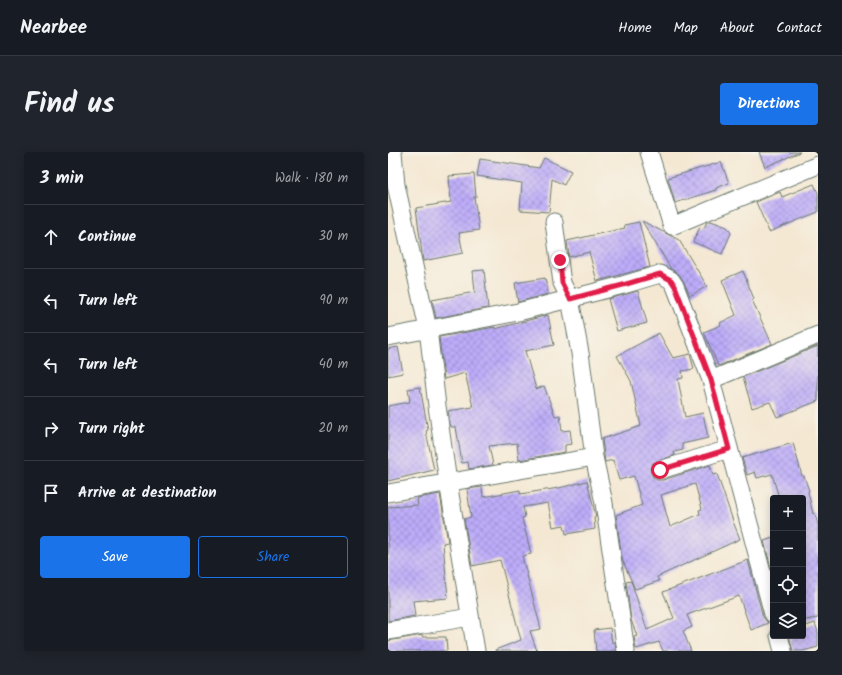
<!DOCTYPE html>
<html lang="en">
<head>
<meta charset="utf-8">
<style>
  body { margin:0; font-family:Kalam,sans-serif; background:#20242c; color:#f1f3f6 }
  .controls { position:absolute; right:12px; bottom:12px; display:grid; overflow:hidden; border-radius:4px; box-shadow:0 2px 10px #0003 }
  .controls button { width:36px; height:36px; display:grid; place-items:center; padding:0; border:0; border-bottom:1px solid #363941; background:#171b24; color:#f1f3f6; font:20px sans-serif }
  .stop { position:absolute; width:12px; height:12px; margin:-9px; border:3px solid #e11d48; border-radius:50%; background:#fff }
  .stop.end { background:#e11d48; border-color:#fff; box-shadow:0 1px 4px #0008 }
  .list { margin:0; padding:0; list-style:none }
  h2 { display:flex; justify-content:space-between; align-items:center; height:52px; margin:0; padding:0 16px; font-size:17px }
  h2 small { font-size:13px; font-weight:400; color:#9ea1a6 }
  .list li { display:grid; grid-template-columns:26px 1fr auto; gap:12px; align-items:center; box-sizing:border-box; height:64px; padding:0 16px; border-top:1px solid #363941 }
  .list b { display:block; font-size:15px; white-space:nowrap }
  .list em { font-size:13px; font-style:normal; color:#9ea1a6 }
  .actions { display:flex; gap:8px; padding:12px 16px }
  .actions a { flex:1; padding:9px 0; border:1px solid #1a73e8; border-radius:4px; text-align:center; font-size:14px; color:#1a73e8 }
  .actions .main { background:#1a73e8; color:#fff }
  .icon { flex:none; width:22px; height:22px; fill:none; stroke:currentColor; stroke-width:2; stroke-linecap:round; stroke-linejoin:round }
  .map { position:relative; flex:none; width:430px; height:499px; overflow:hidden; border-radius:4px }
  header { display:flex; align-items:center; gap:24px; box-sizing:border-box; height:56px; padding:0 20px; background:#171b24; border-bottom:1px solid #363941 }
  header strong { font-size:19px }
  nav { display:flex; gap:22px; margin-inline-start:auto; font-size:14px }
  .intro { display:flex; align-items:center; justify-content:space-between; box-sizing:border-box; height:96px; padding:0 24px }
  h1 { margin:0; font-size:28px }
  .button { padding:10px 18px; border-radius:4px; background:#1a73e8; color:#fff; font-size:14px; font-weight:700 }
  main { display:flex; gap:24px; padding:0 24px }
  aside { flex:1; background:#171b24; border-radius:4px; box-shadow:0 2px 10px #0003 }
  .map>svg:first-child { display:block }
  .building { fill:url(#building-cross-hatch); fill-rule:evenodd }
  .lines { fill:none; stroke-linecap:round; stroke-linejoin:round }
  .minor-casing { stroke:#6a796c; stroke-width:19 }
  .minor { stroke:#fff; stroke-width:17 }
  .route { stroke:#e11d48; stroke-width:5 }
</style>
</head>
<body>
<header>
<strong>Nearbee</strong>
<nav><a>Home</a><a>Map</a><a>About</a><a>Contact</a></nav>
</header>
<div class="intro"><h1>Find us</h1><a class="button">Directions</a></div>
<main>
<aside>
<h2>3 min<small>Walk · 180 m</small></h2>
<ul class="list">
<li><svg class="icon" aria-label="ahead" viewBox="0 0 24 24"><path d="M12 20V5M6 11l6-6 6 6"/></svg><div><b>Continue</b></div><em>30 m</em></li>
<li><svg class="icon" aria-label="left" viewBox="0 0 24 24"><path d="M17 20v-9H6M10 6l-5 5 5 5"/></svg><div><b>Turn left</b></div><em>90 m</em></li>
<li><svg class="icon" aria-label="left" viewBox="0 0 24 24"><path d="M17 20v-9H6M10 6l-5 5 5 5"/></svg><div><b>Turn left</b></div><em>40 m</em></li>
<li><svg class="icon" aria-label="right" viewBox="0 0 24 24"><path d="M7 20v-9h11M14 6l5 5-5 5"/></svg><div><b>Turn right</b></div><em>20 m</em></li>
<li><svg class="icon" aria-label="arrive" viewBox="0 0 24 24"><path d="M6 21V4h12l-3 4 3 4H6"/></svg><div><b>Arrive at destination</b></div></li>
</ul>
<div class="actions"><a class="main">Save</a><a>Share</a></div>
</aside>
<div class="map">
<svg width="430" height="499" viewBox="0 0 430 499">
  <defs>
    <pattern id="building-cross-hatch" width="8" height="8" patternUnits="userSpaceOnUse"><rect width="8" height="8" fill="#bdacfa"/><path d="M0 0l8 8M0 8l8-8" fill="none" stroke="#998dcb"/></pattern>
  </defs>
  <rect width="100%" height="100%" fill="#f7f3e8"/>
  <filter id="ink" filterUnits="userSpaceOnUse"><feTurbulence type="fractalNoise" baseFrequency=".025" numOctaves="2"/><feDisplacementMap in="SourceGraphic" scale="8" xChannelSelector="R" yChannelSelector="G"/><feConvolveMatrix kernelMatrix="1 2 1 2 8 2 1 2 1" color-interpolation-filters="sRGB"/></filter>
  <filter id="wash" filterUnits="userSpaceOnUse"><feTurbulence type="fractalNoise" baseFrequency=".012" numOctaves="4" result="noise"/><feDisplacementMap in="SourceGraphic" scale="16" xChannelSelector="R" yChannelSelector="G"/><feGaussianBlur stdDeviation="0.9" result="paint"/><feColorMatrix in="noise" values="0 0 0 0 0 0 0 0 0 0 0 0 0 0 0 0 0 1.4 0 .05"/><feComposite in="paint" operator="in"/></filter>
  <g filter="url(#wash)">
    <rect width="100%" height="100%" fill="#f4e8d3"/>
    <g id="blocks">
      <path class="building" d="M371 0H412L377 15Z
        M156 6 183 19 176 33 164 27 161 60 132 58 134 31 89 24 92 7 151 16Z
        M333 10 341 31 328 36V38L287 51 280 26Z
        M86 22 88 45H86L91 78 71 81 75 101 35 109 28 56 63 50 61 24Z
        M426 32 430 41V60L381 80 368 50 392 40 394 45Z
        M254 69 291 88 319 134 302 144 295 128 291 122 283 117Z
        M323 69 339 75 343 81 334 102 305 90 312 75 316 76 319 70Z
        M251 70 262 115 209 129 201 100 181 105 179 89 237 76 236 73Z
        M96 118 100 156 48 166 44 148 87 140 85 119Z
        M355 119 366 147 364 148 384 192 330 214 316 180 333 173 332 171 348 163 334 128Z
        M157 126 160 142 130 150 127 131Z
        M250 139 259 171 229 179 220 147Z
        M160 163 166 193 137 199 148 237 156 234 167 264 172 263 174 279 182 278 184 292 177 293V300L131 308 129 291 101 294 105 313 81 317 80 310 74 311 68 275H63L60 259 85 255 77 221 56 227 51 185 107 175V177Z
        M271 181 285 206 302 202 306 217 294 219 295 226 290 227 297 265 315 261 320 286 294 292 295 298 286 300 287 303 265 311 262 316 263 321 265 325 269 328H275L322 313 325 323 329 322 346 372 352 387 269 425 271 429 247 437 234 407 228 363 254 353 246 324 231 328 225 308 217 310 214 287 253 274 243 229 229 204ZM307 332 314 357 311 358 312 362 282 375 273 343Z
        M430 194V249L389 265 382 250 364 256 355 225Z
        M10 195 15 221 0 224V197Z
        M32 235 40 278 38 279 46 318 0 329V254L22 250 20 237Z
        M405 291 414 324H416L421 339 420 340 425 362 427 361 430 373V466L417 468 415 461V346H391L384 322 369 326 367 320 359 323 354 306Z
        M199 329 208 365H206L207 377 178 382 176 373 165 375 160 351 135 355 137 365 134 366 143 402 134 404 153 477 142 479 149 499H107V498L133 488 112 408 84 414 76 367 83 365 79 337 94 335 95 345 132 338V342L171 336Z
        M52 342 60 390 55 391 60 446 25 449 27 464 0 469V355L30 353 29 346Z
        M385 386V423L376 389Z
        M360 408 375 465 380 471 363 478 351 444 299 463 304 475 295 479 303 499H275L271 490 248 497 246 485 249 484 243 468 238 430 243 429 259 478 286 466 275 440Z
        M427 471 430 480V495L415 499H405L401 484H415V475Z
        M222 476 224 491 227 490 228 499H208L206 478Z
        M34 483V485H58L59 499H0V489Z"/>
    </g>
  </g>
  <g filter="url(#ink)">
    <use href="#blocks" fill-opacity="0" stroke="#6a796c" stroke-width="1"/>
    <g class="lines">
      <g class="minor-casing">
        <path id="minor" d="M5 0 8 33 40 177 49 254 60 330 88 499
          M261 0 284 74 430 13
          M166 70 174 131 182 147 192 201 206 305 216 351 238 499
          M0 185 130 160 235 133 272 122 283 128 287 134 323 228 385 462
          M323 228 430 183
          M272 318 341 297
          M0 341 206 305
          M0 479 82 465
          M391 484 395 499"/>
      </g>
      <use href="#minor" class="minor"/>
    </g>
  </g>
  <g class="lines" filter="url(#ink)">
    <path class="route" d="M172 108 174 131 182 147 235 133 272 122 283 128 287 134 323 228 341 297 272 318"/>
  </g>
</svg>
<div class="controls">
<button>+</button>
<button>−</button>
<button><svg class="icon" aria-label="locate" viewBox="0 0 24 24"><circle cx="12" cy="12" r="6"/><path d="M12 2v4M12 18v4M2 12h4M18 12h4"/></svg></button>
<button><svg class="icon" aria-label="layers" viewBox="0 0 24 24"><path d="M12 4l9 5-9 5-9-5zM3 14l9 5 9-5"/></svg></button>
</div>
<div class="stop" style="left:272px;top:318px"></div>
<div class="stop end" style="left:172px;top:108px"></div>
</div>
</main>
</body>
</html>
